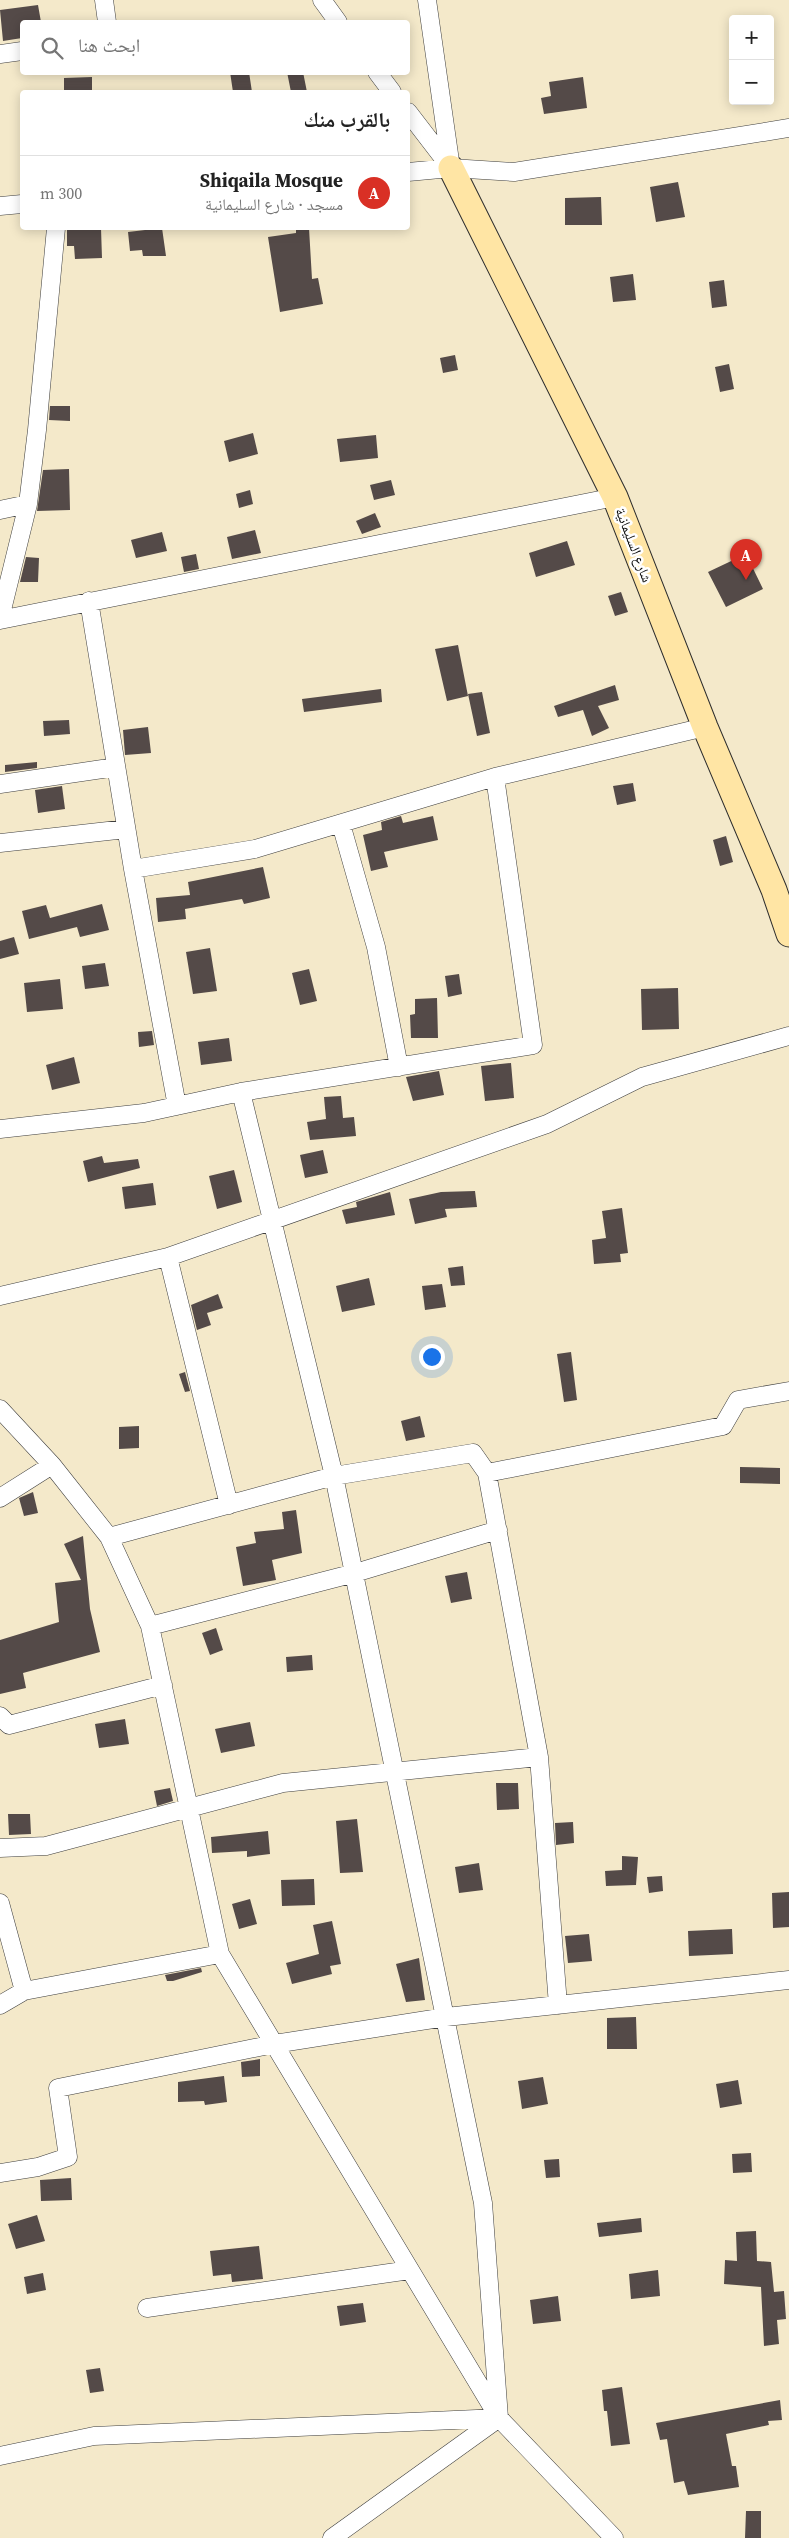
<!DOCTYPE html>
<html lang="ar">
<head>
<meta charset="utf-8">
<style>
  body { margin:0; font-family:"Source Serif 4","Noto Naskh Arabic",serif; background:#f6f6f6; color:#222; direction:rtl }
  .controls { position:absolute; right:15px; top:15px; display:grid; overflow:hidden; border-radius:5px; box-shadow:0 2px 12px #0003 }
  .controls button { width:45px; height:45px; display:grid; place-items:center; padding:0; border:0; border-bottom:1px solid #e0e0e0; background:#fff; color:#222; font:25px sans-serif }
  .you { position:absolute; left:431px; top:1356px; width:18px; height:18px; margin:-12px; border:4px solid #fff; border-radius:50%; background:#1a73e8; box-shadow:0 0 0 8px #1a73e833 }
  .badge { display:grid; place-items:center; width:32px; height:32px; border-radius:50%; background:#d93025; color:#fff; font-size:16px; font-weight:700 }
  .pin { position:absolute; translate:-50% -41px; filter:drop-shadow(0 1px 2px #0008) }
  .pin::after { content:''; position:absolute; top:26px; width:18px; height:15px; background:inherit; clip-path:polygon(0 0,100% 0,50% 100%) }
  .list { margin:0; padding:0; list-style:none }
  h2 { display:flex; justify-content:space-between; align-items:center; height:65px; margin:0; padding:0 20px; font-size:21px }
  h2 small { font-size:16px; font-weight:400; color:#767676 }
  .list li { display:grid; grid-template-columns:32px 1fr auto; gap:15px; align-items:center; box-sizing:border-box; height:75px; padding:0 20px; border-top:1px solid #e0e0e0 }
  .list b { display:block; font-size:19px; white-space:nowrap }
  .list p { margin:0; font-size:16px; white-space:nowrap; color:#767676 }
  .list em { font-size:16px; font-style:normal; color:#767676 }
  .icon { flex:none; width:28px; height:28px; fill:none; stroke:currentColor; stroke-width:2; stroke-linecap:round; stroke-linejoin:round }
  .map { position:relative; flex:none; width:789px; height:2538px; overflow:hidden; direction:ltr }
  .search { position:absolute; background:#fff; box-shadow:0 2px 12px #0003; left:20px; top:20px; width:390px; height:55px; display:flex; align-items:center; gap:12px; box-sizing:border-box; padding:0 18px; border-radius:5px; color:#767676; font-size:19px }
  .panel { position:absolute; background:#fff; box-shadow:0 2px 12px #0003; left:20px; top:90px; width:390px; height:140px; border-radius:5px; direction:rtl }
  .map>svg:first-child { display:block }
  .farmland { fill:#f4e9ca; fill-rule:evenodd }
  .building { fill:#544a48 }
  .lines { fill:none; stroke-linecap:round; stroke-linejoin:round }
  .street-casing { stroke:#3e3e3e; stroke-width:19 }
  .secondary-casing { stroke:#2d2d2d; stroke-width:27 }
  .street { stroke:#fff; stroke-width:18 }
  .secondary { stroke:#ffe5a4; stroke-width:25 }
  .labels { text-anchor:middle; stroke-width:5; stroke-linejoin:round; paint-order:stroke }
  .street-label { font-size:14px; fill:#0b0b0b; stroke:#fff }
</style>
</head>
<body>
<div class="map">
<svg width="789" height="2538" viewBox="0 0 789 2538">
  <rect width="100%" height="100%" fill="#fff7e9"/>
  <path class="farmland" d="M0 0H789V2538H0ZM733 19H770V101H733ZM22 22H408V72H22ZM22 92H408V228H22Z"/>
  <path class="building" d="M38 5 41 22H22V38L3 41 0 10Z
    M230 72H249L252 92H233Z
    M287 72H303L307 92H291Z
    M92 77V92H64V78Z
    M583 77 587 108 544 114 541 98 551 96 549 82Z
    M678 182 685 217 656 222 650 187Z
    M601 197 602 225H565V198Z
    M101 228 102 258 75 259 74 246H67V230Z
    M162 228 166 256H143L142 250 130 251 128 232Z
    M296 228H309L312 279 318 278 323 304 280 312 268 237 296 233Z
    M633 274 636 300 613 302 610 277Z
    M724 280 727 306 712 308 709 282Z
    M455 355 458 370 443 373 440 358Z
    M729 364 734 389 720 392 715 367Z
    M50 406H70V421L49 420Z
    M253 433 258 454 229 462 224 441Z
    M376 435 378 458 340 462 337 439Z
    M69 469 70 510 37 511 43 470Z
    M391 480 395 495 374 500 370 485Z
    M250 490 253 504 239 508 236 494Z
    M375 513 381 527 362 534 356 521Z
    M255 530 261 553 232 559 227 537Z
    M162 532 167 551 136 558 131 540Z
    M567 541 575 565 536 577 529 553Z
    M196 554 199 569 184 572 181 557Z
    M746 554 763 589 726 607 708 572Z
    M26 557 39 558 38 582H20Z
    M621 592 628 612 615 616 608 596Z
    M458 645 468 696 447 701 435 649Z
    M615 685 619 700 598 706 609 728 592 736 583 710 558 717 554 706Z
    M381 689 382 702 304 712 302 699Z
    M482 692 490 733 477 736 468 694Z
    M69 720 70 734 44 736 43 721Z
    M148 727 151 753 125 755 123 730Z
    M37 762V768L5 772V765Z
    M633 783 636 801 617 805 613 786Z
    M62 786 65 809 38 813 35 790Z
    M401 816 403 823 433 816 438 840 384 852 388 867 371 871 363 835 382 830 381 822Z
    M726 836 733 862 720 866 713 840Z
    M263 867 270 898 244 904 242 899 185 909 186 919 158 922 156 898 190 895 188 882Z
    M102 904 109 930 80 937 77 927 29 939 22 911 46 905 50 918Z
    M14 937 19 954 0 959V941Z
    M210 948 217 991 193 994 186 952Z
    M105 963 109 986 85 989 82 966Z
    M309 969 317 1001 300 1005 292 973Z
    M459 974 462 994 448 997 445 976Z
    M60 979 63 1009 27 1012 24 983Z
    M678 988 679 1029 642 1030 641 989Z
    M437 998 438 1038H411L410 1015 415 1014V999Z
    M152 1031 154 1045 139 1047 138 1032Z
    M229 1038 232 1061 201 1065 198 1042Z
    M74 1057 80 1083 52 1090 46 1065Z
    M511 1063 514 1098 485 1101 481 1066Z
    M439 1071 444 1095 413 1101 406 1077Z
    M341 1096 343 1118 354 1117 356 1136 310 1140 307 1122 326 1119 324 1097Z
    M323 1150 328 1173 305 1178 300 1155Z
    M102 1156 104 1163 138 1159 140 1168 88 1182 83 1161Z
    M234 1170 242 1202 217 1209 209 1176Z
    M153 1183 156 1205 125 1209 122 1187Z
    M475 1191 477 1207 445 1209 447 1217 415 1224 409 1199 441 1192Z
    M390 1192 395 1215 346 1224 342 1210 357 1207 356 1202Z
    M622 1208 628 1253 620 1254 621 1262 594 1264 592 1240 606 1238 602 1211Z
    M463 1266 465 1285 451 1286 448 1268Z
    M369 1278 375 1305 342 1312 336 1286Z
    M442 1284 446 1307 425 1310 422 1286Z
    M218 1294 223 1308 207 1313 211 1325 197 1330 191 1305Z
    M571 1352 577 1400 564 1402 557 1354Z
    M185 1372 190 1391 185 1392 179 1374Z
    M420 1416 425 1437 406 1441 401 1421Z
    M139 1426V1448L119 1449V1427Z
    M740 1467 780 1468V1484L740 1483Z
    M33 1492 38 1513 24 1516 19 1498Z
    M296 1510 302 1553 272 1560 276 1580 243 1586 236 1547 256 1543 254 1532 284 1529 282 1512Z
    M83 1536 90 1609 100 1652 23 1673 26 1688 0 1694V1640L59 1622 55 1583 81 1580 64 1544Z
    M467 1572 472 1599 451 1603 445 1576Z
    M216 1628 223 1650 210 1655 202 1633Z
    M312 1655 313 1670 287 1672 286 1657Z
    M125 1719 129 1744 99 1748 95 1724Z
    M250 1722 255 1746 221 1753 215 1729Z
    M496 1783H518L519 1809 497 1810Z
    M170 1788 173 1801 157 1806 154 1791Z
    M8 1814H30L31 1834 9 1835Z
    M357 1819 363 1872 340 1873 336 1821Z
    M573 1822 574 1843 556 1845 555 1823Z
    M268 1831 270 1854 247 1857V1851L212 1853 211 1837Z
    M622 1856 638 1857 636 1885 606 1886 605 1871 622 1870Z
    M479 1863 483 1890 459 1893 455 1867Z
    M662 1876 663 1891 649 1893 647 1877Z
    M314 1879 315 1905 282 1906 281 1880Z
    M789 1892V1927L773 1928 772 1893Z
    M250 1899 257 1924 239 1929 232 1904Z
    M332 1921 341 1964 330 1966 332 1974 292 1984 286 1963 319 1954 313 1925Z
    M732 1929 733 1954 689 1956 688 1931Z
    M589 1934 592 1961 568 1963 565 1936Z
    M419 1958 425 2000 406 2002 396 1964Z
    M201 1968 202 1972 173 1981H167L165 1975Z
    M636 2017 637 2049H607V2018Z
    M260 2059V2076L242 2077 241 2062Z
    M224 2076 227 2102 205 2105 204 2101 178 2102V2082Z
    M543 2077 548 2104 522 2109 518 2081Z
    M738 2080 742 2104 720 2108 716 2084Z
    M751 2153 752 2172 733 2173 732 2154Z
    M559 2159 560 2177 546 2178 544 2160Z
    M71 2178 72 2200 41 2201 40 2180Z
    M37 2215 45 2241 16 2249 8 2224Z
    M641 2218 642 2232 599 2237 597 2223Z
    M756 2231 757 2261 771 2262 774 2292 784 2291 786 2319 777 2320 779 2344 764 2346 761 2287 724 2284 725 2260 737 2261 736 2232Z
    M259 2246 263 2279 232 2282 231 2274 213 2276 210 2251Z
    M658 2270 660 2296 631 2299 629 2274Z
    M43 2273 46 2290 27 2294 24 2277Z
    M558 2296 561 2321 533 2324 530 2300Z
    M363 2303 366 2322 340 2326 337 2306Z
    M100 2368 104 2391 90 2393 86 2370Z
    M622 2387 630 2444 611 2446 607 2411H604L602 2390Z
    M780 2400 782 2420 768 2421 769 2425 726 2434 732 2466H736L739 2487 688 2495 684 2481 674 2483 667 2439 660 2440 656 2423Z
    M746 2511H761V2538H745Z"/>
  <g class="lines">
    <g class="street-casing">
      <path id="street" d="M104 0 107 22
        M322 0 338 22
        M427 0 451 168
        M0 54 22 51
        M377 72 392 92
        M408 112 451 168
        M408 172 451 168 514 172 789 128
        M0 206 22 204
        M0 510 28 504
        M89 601 133 869 177 1106
        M0 618 28 504 37 430 56 228
        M0 620 615 497
        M0 784 116 767
        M341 824 376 947 399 1067
        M0 843 126 829
        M133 869 255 849 495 777
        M241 1092 533 1045 495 777 705 727
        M0 1129 144 1113 241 1092 334 1476 483 2203 499 2418
        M168 1257 229 1505
        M0 1296 168 1257 547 1124 642 1077 789 1036
        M0 1409 52 1465 109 1537 150 1626 220 1954 499 2418 614 2538
        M487 1473 539 1757 558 2005
        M0 1498 52 1465
        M109 1537 334 1476 473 1453 487 1473 723 1426 738 1400 789 1391
        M150 1626 355 1573 498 1530
        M0 1716 9 1725 163 1685
        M0 1848 46 1846 283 1783 539 1757
        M0 1903 24 1991
        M0 2005 24 1991 220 1954
        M0 2173 38 2167 68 2157 58 2088 274 2044 446 2017 789 1980
        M147 2308 410 2270
        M0 2456 94 2436 499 2418
        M332 2538 499 2418"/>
    </g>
    <g class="secondary-casing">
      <path id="secondary" d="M451 168 615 497 705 727 774 890 789 934"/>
    </g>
    <use href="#street" class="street"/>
    <use href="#secondary" class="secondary"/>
  </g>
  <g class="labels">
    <g class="street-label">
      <text transform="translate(634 545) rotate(69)" y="5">شارع السليمانية</text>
    </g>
  </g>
</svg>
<div class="controls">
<button>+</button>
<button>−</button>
</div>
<div class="you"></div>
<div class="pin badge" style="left:746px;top:580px">A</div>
<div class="search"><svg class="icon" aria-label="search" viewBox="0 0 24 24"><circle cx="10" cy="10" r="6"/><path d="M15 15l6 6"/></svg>ابحث هنا</div>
<section class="panel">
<h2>بالقرب منك<small></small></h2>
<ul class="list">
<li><span class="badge">A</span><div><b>Shiqaila Mosque</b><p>مسجد · شارع السليمانية</p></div><em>300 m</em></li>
</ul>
</section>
</div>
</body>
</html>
